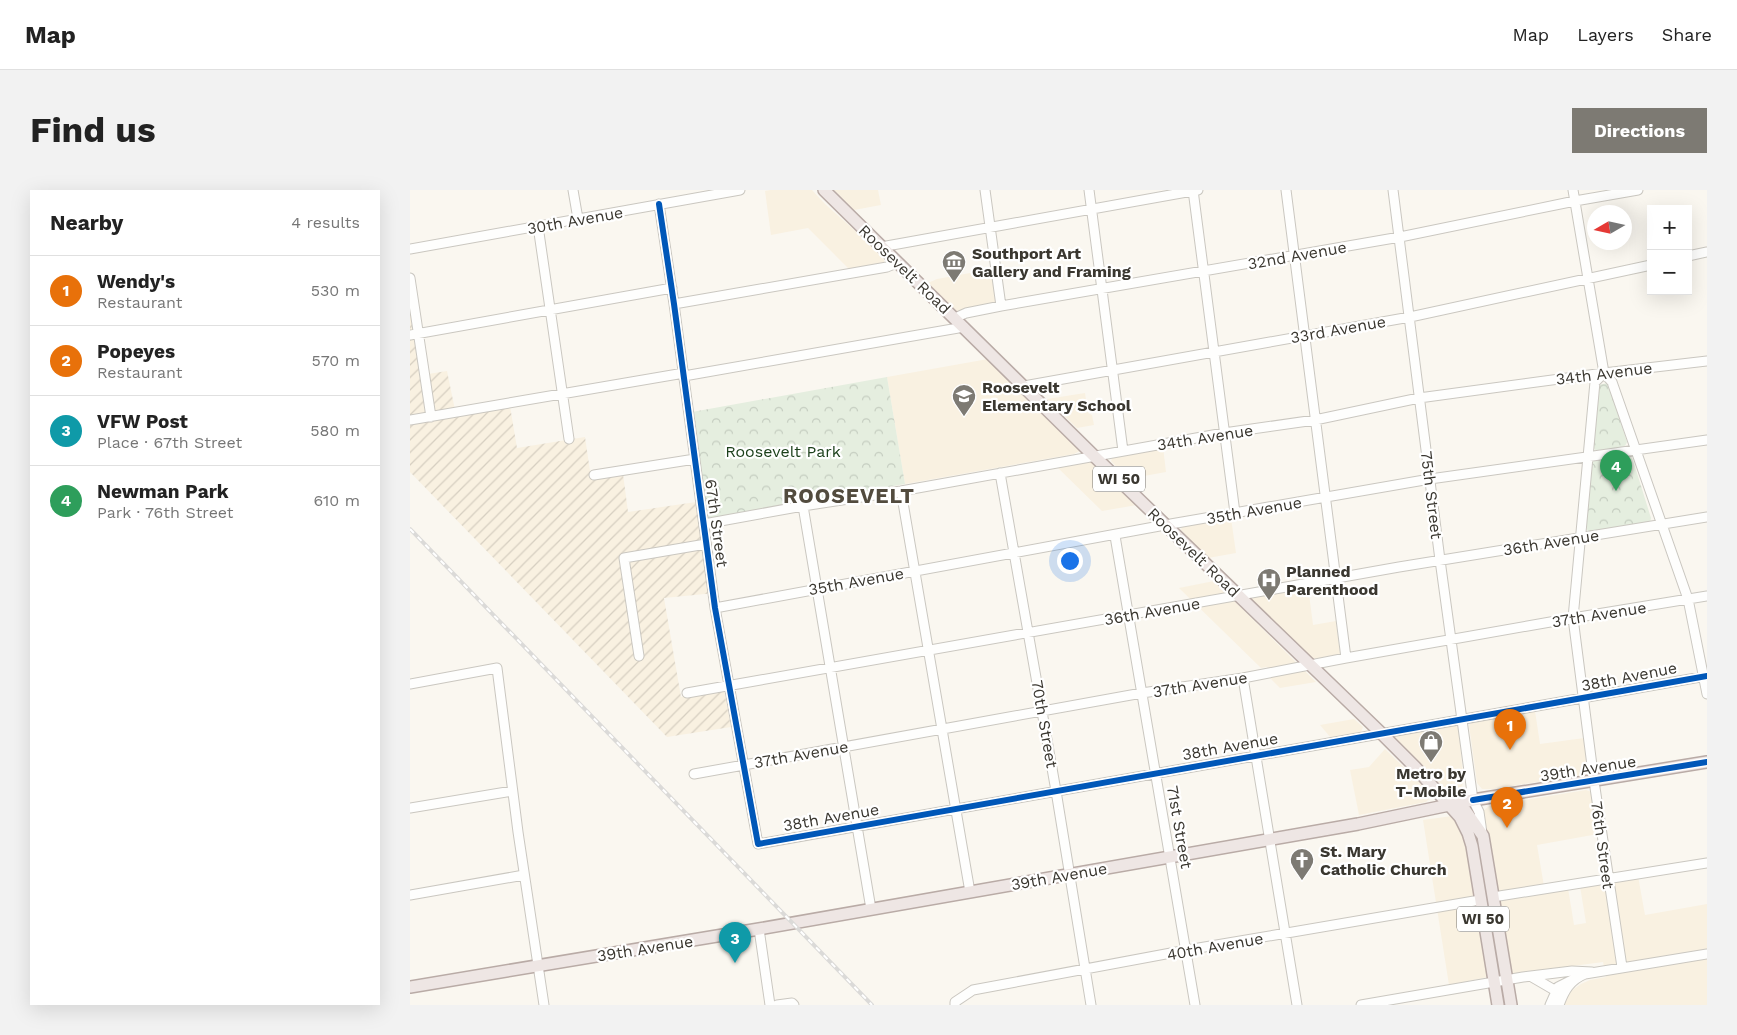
<!DOCTYPE html>
<html lang="en">
<head>
<meta charset="utf-8">
<style>
  body { margin:0; font-family:"Work Sans",sans-serif; background:#f2f2f2; color:#222 }
  .controls { position:absolute; right:15px; top:15px; display:grid; overflow:hidden; border-radius:0px; box-shadow:0 5px 20px #0002 }
  .controls button { width:45px; height:45px; display:grid; place-items:center; padding:0; border:0; border-bottom:1px solid #e0e0e0; background:#fff; color:#222; font:25px sans-serif }
  .compass { position:absolute; left:1177px; top:15px; width:45px; height:45px; border-radius:50%; background:#fff; box-shadow:0 5px 20px #0002; rotate:261deg }
  .you { position:absolute; left:659px; top:370px; width:18px; height:18px; margin:-12px; border:4px solid #fff; border-radius:50%; background:#1a73e8; box-shadow:0 0 0 8px #1a73e833 }
  .badge { display:grid; place-items:center; width:32px; height:32px; border-radius:50%; background:#7d7a73; color:#fff; font-size:16px; font-weight:700 }
  .pin { position:absolute; translate:-50% -41px; filter:drop-shadow(0 1px 2px #0008) }
  .pin::after { content:''; position:absolute; top:26px; width:18px; height:15px; background:inherit; clip-path:polygon(0 0,100% 0,50% 100%) }
  .list { margin:0; padding:0; list-style:none }
  h2 { display:flex; justify-content:space-between; align-items:center; height:65px; margin:0; padding:0 20px; font-size:21px }
  h2 small { font-size:16px; font-weight:400; color:#767676 }
  .list li { display:grid; grid-template-columns:32px 1fr auto; gap:15px; align-items:center; box-sizing:border-box; height:70px; padding:0 20px; border-top:1px solid #e0e0e0 }
  .list b { display:block; font-size:19px; white-space:nowrap }
  .list p { margin:0; font-size:16px; white-space:nowrap; color:#767676 }
  .list em { font-size:16px; font-style:normal; color:#767676 }
  .map { position:relative; flex:none; width:1297px; height:815px; overflow:hidden; border-radius:0px }
  header { display:flex; align-items:center; gap:30px; box-sizing:border-box; height:70px; padding:0 25px; background:#fff; border-bottom:1px solid #e0e0e0 }
  header strong { font-size:24px }
  nav { display:flex; gap:28px; margin-inline-start:auto; font-size:18px }
  .intro { display:flex; align-items:center; justify-content:space-between; box-sizing:border-box; height:120px; padding:0 30px }
  h1 { margin:0; font-size:35px }
  .button { padding:12px 22px; border-radius:0px; background:#7d7a73; color:#fff; font-size:18px; font-weight:700 }
  main { display:flex; gap:30px; padding:0 30px }
  aside { flex:1; background:#fff; border-radius:0px; box-shadow:0 5px 20px #0002 }
  .map>svg:first-child { display:block }
  .built { fill:#f9f1e1 }
  .industrial { fill:url(#industrial-furrows) }
  .park { fill:url(#park-crowns) }
  .lines { fill:none; stroke-linecap:round; stroke-linejoin:round }
  .minor-casing { stroke:#cac7c0; stroke-width:11 }
  .major-casing { stroke:#b9aba6; stroke-width:14 }
  .minor { stroke:#fefefd; stroke-width:9 }
  .major { stroke:#eee6e4; stroke-width:11 }
  .rail-casing { stroke:#dbdad8; stroke-width:4 }
  .rail { stroke:#fff; stroke-width:2; stroke-dasharray:5.5; stroke-linecap:butt }
  .cycleway-casing { stroke:#fff; stroke-width:9 }
  .cycleway { stroke:#0057b8; stroke-width:6 }
  .labels { text-anchor:middle; stroke-width:4.5; stroke-linejoin:round; paint-order:stroke }
  .shield { fill:#fff; stroke:#75736e; stroke-width:1 }
  .shield-label { font-size:15px; font-weight:bold; fill:#3a3730 }
  .street-label { font-size:16px; fill:#3a3730; stroke:#fff }
  .poi-label { font-size:16px; font-weight:bold; fill:#3a3730; stroke:#fff; text-anchor:start }
  .park-label { font-size:16px; fill:#1c401b; stroke:#fff }
  .district-label { font-size:21px; font-weight:bold; letter-spacing:1px; fill:#524b3e; stroke:#fff }
</style>
</head>
<body>
<header>
<strong>Map</strong>
<nav><a>Map</a><a>Layers</a><a>Share</a></nav>
</header>
<div class="intro"><h1>Find us</h1><a class="button">Directions</a></div>
<main>
<aside>
<h2>Nearby<small>4 results</small></h2>
<ul class="list">
<li><span class="badge" style="background:#e8710a">1</span><div><b>Wendy's</b><p>Restaurant</p></div><em>530 m</em></li>
<li><span class="badge" style="background:#e8710a">2</span><div><b>Popeyes</b><p>Restaurant</p></div><em>570 m</em></li>
<li><span class="badge" style="background:#0f9aa8">3</span><div><b>VFW Post</b><p>Place · 67th Street</p></div><em>580 m</em></li>
<li><span class="badge" style="background:#2e9e5b">4</span><div><b>Newman Park</b><p>Park · 76th Street</p></div><em>610 m</em></li>
</ul>
</aside>
<div class="map">
<svg width="1297" height="815" viewBox="0 0 1297 815">
  <defs>
    <pattern id="industrial-furrows" width="10" height="10" patternUnits="userSpaceOnUse" patternTransform="scale(1.25)"><rect width="10" height="10" fill="#f9f1e1"/><path d="M-1 1l2-2M0 10L10 0M9 11l2-2" fill="none" stroke="#d6cfc1"/></pattern>
    <pattern id="park-crowns" width="20" height="18" patternUnits="userSpaceOnUse" patternTransform="scale(1.25)"><rect width="20" height="18" fill="#e5eedf"/><path d="M2 6a3 3 0 1 1 6 0M12 15a3 3 0 1 1 6 0" fill="none" stroke="#c5cdc0"/></pattern>
  </defs>
  <rect width="100%" height="100%" fill="#faf7f0"/>
  <path class="built" d="M360 0H402L415 14 471 64 474 68V72L439 79 398 38 361 45 355 1Z
    M424 0H468L471 15 444 20Z
    M582 79 586 113 550 121H546L518 93 527 89Z
    M578 169 669 258 670 261 664 264 495 294 477 187Z
    M675 203 678 223 682 225 684 235 667 238 637 209Z
    M753 257 756 282 723 288 719 290 701 271 703 266Z
    M681 271 684 273 727 315 692 321 647 277Z
    M821 328 826 363 798 368 771 340 772 337Z
    M804 391 906 492 870 498 859 487 857 477 851 478 769 398Z
    M898 396 903 435 926 431 930 464 902 469 842 410V406Z
    M1125 521 1130 554 1174 548 1177 582 1172 585 1083 599H1072L1067 593 1059 535 1064 531Z
    M944 529 953 537 951 542 921 548 910 535Z
    M1046 535 1049 541 1053 587 1052 601 1046 605 1041 604 984 549 983 547 985 545Z
    M975 559 1018 601 1019 609 1016 612 949 625 940 580 959 577Z
    M1176 600 1182 602 1188 644 1127 655 1135 702 1158 698 1164 735 1176 733 1170 696 1228 686 1235 725 1297 714V815H1152L1161 801 1171 794 1180 790 1196 787 1193 772 1102 784 1099 783 1073 621 1079 616Z
    M1042 626 1055 646 1078 787 1039 795 1013 630Z"/>
  <path class="industrial" d="M0 99 18 184 37 181 45 220 99 210 107 258 175 247 180 281 212 276 218 322 286 312 305 403 254 408 271 507 314 500 321 537 257 547 0 282Z"/>
  <path class="park" d="M477 187 495 294 297 329 282 222Z
    M1198 193 1217 252C1214 262 1197 261 1187 262L1183 257 1188 195Z
    M1220 265 1222 267 1241 328 1240 332 1181 343 1178 342 1176 336 1181 273 1186 270Z"/>
  <g class="lines">
    <g class="minor-casing">
      <path id="minor" d="M163 0 168 29
        M575 0 591 116
        M679 0 713 261
        M783 0 825 323
        M876 0 936 468
        M983 0 1030 370 1063 610 1069 622 1072 643
        M1163 0 1194 183
        M249 14 264 114 305 418 348 654 1297 486
        M128 36 159 249
        M471 57 788 0
        M0 59 330 0
        M1278 66 1297 62
        M0 88 21 227
        M264 114 477 77 487 73
        M545 128 556 123 591 116 990 47 1165 11 1228 0
        M0 145 262 98
        M1194 183 1185 192 1163 428 1184 591 1212 777
        M1194 183 1202 192 1278 409 1297 504
        M274 186 554 137
        M614 196 1000 127 1241 75
        M0 230 274 183
        M590 283 646 601 681 815
        M184 285 285 269
        M491 301 560 702
        M393 316 461 719
        M294 334 393 316 491 301 814 243 905 230 1009 208 1194 183 1297 171
        M705 346 785 815
        M305 418 755 335 1020 289 1297 250
        M229 466 214 368 296 354
        M833 488 887 815
        M0 494 87 478 108 642 134 815
        M277 503 989 377 1297 327
        M284 584 732 503 833 488 936 468 1163 428 1297 406
        M0 618 102 601
        M0 705 114 685
        M1083 707 1297 673
        M349 739 360 815
        M1122 787 1153 805
        M367 815 382 813 384 815
        M545 815V812L563 800 777 760 1070 710
        M951 815 1113 787 1162 781 1182 782
        M1140 815 1148 797 1162 790
        M1149 815C1154 801 1160 790 1175 784L1297 764"/>
    </g>
    <g class="major-casing">
      <path id="major" d="M414 0 684 266 971 543 1005 577 1050 627 1058 643 1062 656 1088 815
        M1045 610 1050 613 1073 646 1101 815
        M0 797 349 739 948 634 1063 610 1297 572"/>
    </g>
    <use href="#minor" class="minor"/>
    <use href="#major" class="major"/>
    <g class="rail-casing">
      <path id="rail" d="M0 339 462 815"/>
    </g>
    <use href="#rail" class="rail"/>
    <g class="cycleway-casing">
      <path id="cycleway" d="M249 14 264 114 305 418 348 654 1297 486
        M1063 610 1297 572"/>
    </g>
    <use href="#cycleway" class="cycleway"/>
  </g>
  <defs>
    <g id="museum-pin" transform="scale(1.25)"><path d="M0 17L-7.5 6A9.5 9.5 0 1 1 7.5 6Z" fill="#7d7a73" stroke="#fff"/><path d="M0-6L6-3V-2H-6V-3ZM-5-1h2V3h-2ZM-1-1h2V3h-2ZM3-1h2V3H3ZM-6 4H6V6H-6Z" fill="#fff"/></g>
    <g id="school-pin" transform="scale(1.25)"><path d="M0 17L-7.5 6A9.5 9.5 0 1 1 7.5 6Z" fill="#7d7a73" stroke="#fff"/><path d="M0-5L7-2L0 1L-7-2ZM-4 1L0 2.5L4 1V4Q0 6-4 4Z" fill="#fff"/></g>
    <g id="hospital-pin" transform="scale(1.25)"><path d="M0 17L-7.5 6A9.5 9.5 0 1 1 7.5 6Z" fill="#7d7a73" stroke="#fff"/><path d="M-5-5h3v3.5h4V-5h3V5h-3V1.5h-4V5h-3Z" fill="#fff"/></g>
    <g id="shop-pin" transform="scale(1.25)"><path d="M0 17L-7.5 6A9.5 9.5 0 1 1 7.5 6Z" fill="#7d7a73" stroke="#fff"/><path d="M-5-2.5h2.3a2.7 3.5 0 0 1 5.4 0H5L5.5 6h-11ZM-1.5-2.5h3a1.5 2.3 0 0 0-3 0Z" fill="#fff"/></g>
    <g id="church-pin" transform="scale(1.25)"><path d="M0 17L-7.5 6A9.5 9.5 0 1 1 7.5 6Z" fill="#7d7a73" stroke="#fff"/><path d="M-1.2-6h2.4v3.5h3.3v2.4h-3.3V6h-2.4V-.1h-3.3v-2.4h3.3Z" fill="#fff"/></g>
  </defs>
  <g fill-rule="evenodd">
    <use href="#museum-pin" x="544" y="72"/>
    <use href="#school-pin" x="554" y="206"/>
    <use href="#hospital-pin" x="859" y="390"/>
    <use href="#shop-pin" x="1021" y="552"/>
    <use href="#church-pin" x="892" y="670"/>
  </g>
  <g class="labels">
    <g class="shield">
      <rect x="683" y="276.5" width="52" height="25" rx="4"/>
      <rect x="1047" y="716.5" width="52" height="25" rx="4"/>
    </g>
    <g class="shield-label">
      <text x="709" y="294">WI 50</text>
      <text x="1073" y="734">WI 50</text>
    </g>
    <g class="street-label">
      <text transform="translate(165 30) rotate(-10)" y="6">30th Avenue</text>
      <text transform="translate(887 65) rotate(-10)" y="6">32nd Avenue</text>
      <text transform="translate(495 79) rotate(44)" y="6">Roosevelt Road</text>
      <text transform="translate(928 139) rotate(-10)" y="6">33rd Avenue</text>
      <text transform="translate(1194 183) rotate(-7)" y="6">34th Avenue</text>
      <text transform="translate(795 247) rotate(-9)" y="6">34th Avenue</text>
      <text transform="translate(1022 305) rotate(83)" y="6">75th Street</text>
      <text transform="translate(844 320) rotate(-10)" y="6">35th Avenue</text>
      <text transform="translate(307 333) rotate(82)" y="6">67th Street</text>
      <text transform="translate(1141 352) rotate(-9)" y="6">36th Avenue</text>
      <text transform="translate(784 362) rotate(44)" y="6">Roosevelt Road</text>
      <text transform="translate(446 391) rotate(-10)" y="6">35th Avenue</text>
      <text transform="translate(742 421) rotate(-10)" y="6">36th Avenue</text>
      <text transform="translate(1189 424) rotate(-9)" y="6">37th Avenue</text>
      <text transform="translate(1219 486) rotate(-11)" y="6">38th Avenue</text>
      <text transform="translate(790 494) rotate(-9)" y="6">37th Avenue</text>
      <text transform="translate(635 534) rotate(80)" y="6">70th Street</text>
      <text transform="translate(820 556) rotate(-10)" y="6">38th Avenue</text>
      <text transform="translate(391 564) rotate(-10)" y="6">37th Avenue</text>
      <text transform="translate(1178 578) rotate(-9)" y="6">39th Avenue</text>
      <text transform="translate(421 627) rotate(-10)" y="6">38th Avenue</text>
      <text transform="translate(770 637) rotate(80)" y="6">71st Street</text>
      <text transform="translate(1193 655) rotate(82)" y="6">76th Street</text>
      <text transform="translate(649 686) rotate(-10)" y="6">39th Avenue</text>
      <text transform="translate(805 756) rotate(-10)" y="6">40th Avenue</text>
      <text transform="translate(235 758) rotate(-9)" y="6">39th Avenue</text>
    </g>
    <g class="poi-label">
      <text x="562" y="69">Southport Art<tspan x="562" dy="18">Gallery and Framing</tspan></text>
      <text x="572" y="203">Roosevelt<tspan x="572" dy="18">Elementary School</tspan></text>
      <text x="876" y="387">Planned<tspan x="876" dy="18">Parenthood</tspan></text>
      <text x="1021" y="589" text-anchor="middle">Metro by<tspan x="1021" dy="18">T-Mobile</tspan></text>
      <text x="910" y="667">St. Mary<tspan x="910" dy="18">Catholic Church</tspan></text>
    </g>
    <g class="park-label">
      <text x="373" y="267">Roosevelt Park</text>
    </g>
    <g class="district-label">
      <text x="439" y="313">ROOSEVELT</text>
    </g>
  </g>
</svg>
<div class="controls">
<button>+</button>
<button>−</button>
</div>
<svg class="compass" viewBox="-18 -18 36 36"><path d="M0-13l5 13h-10z" fill="#e53935"/><path d="M0 13l5-13h-10z" fill="#767676"/></svg>
<div class="you"></div>
<div class="pin badge" style="left:1100px;top:560px;background:#e8710a">1</div>
<div class="pin badge" style="left:1097px;top:638px;background:#e8710a">2</div>
<div class="pin badge" style="left:325px;top:773px;background:#0f9aa8">3</div>
<div class="pin badge" style="left:1206px;top:301px;background:#2e9e5b">4</div>
</div>
</main>
</body>
</html>
